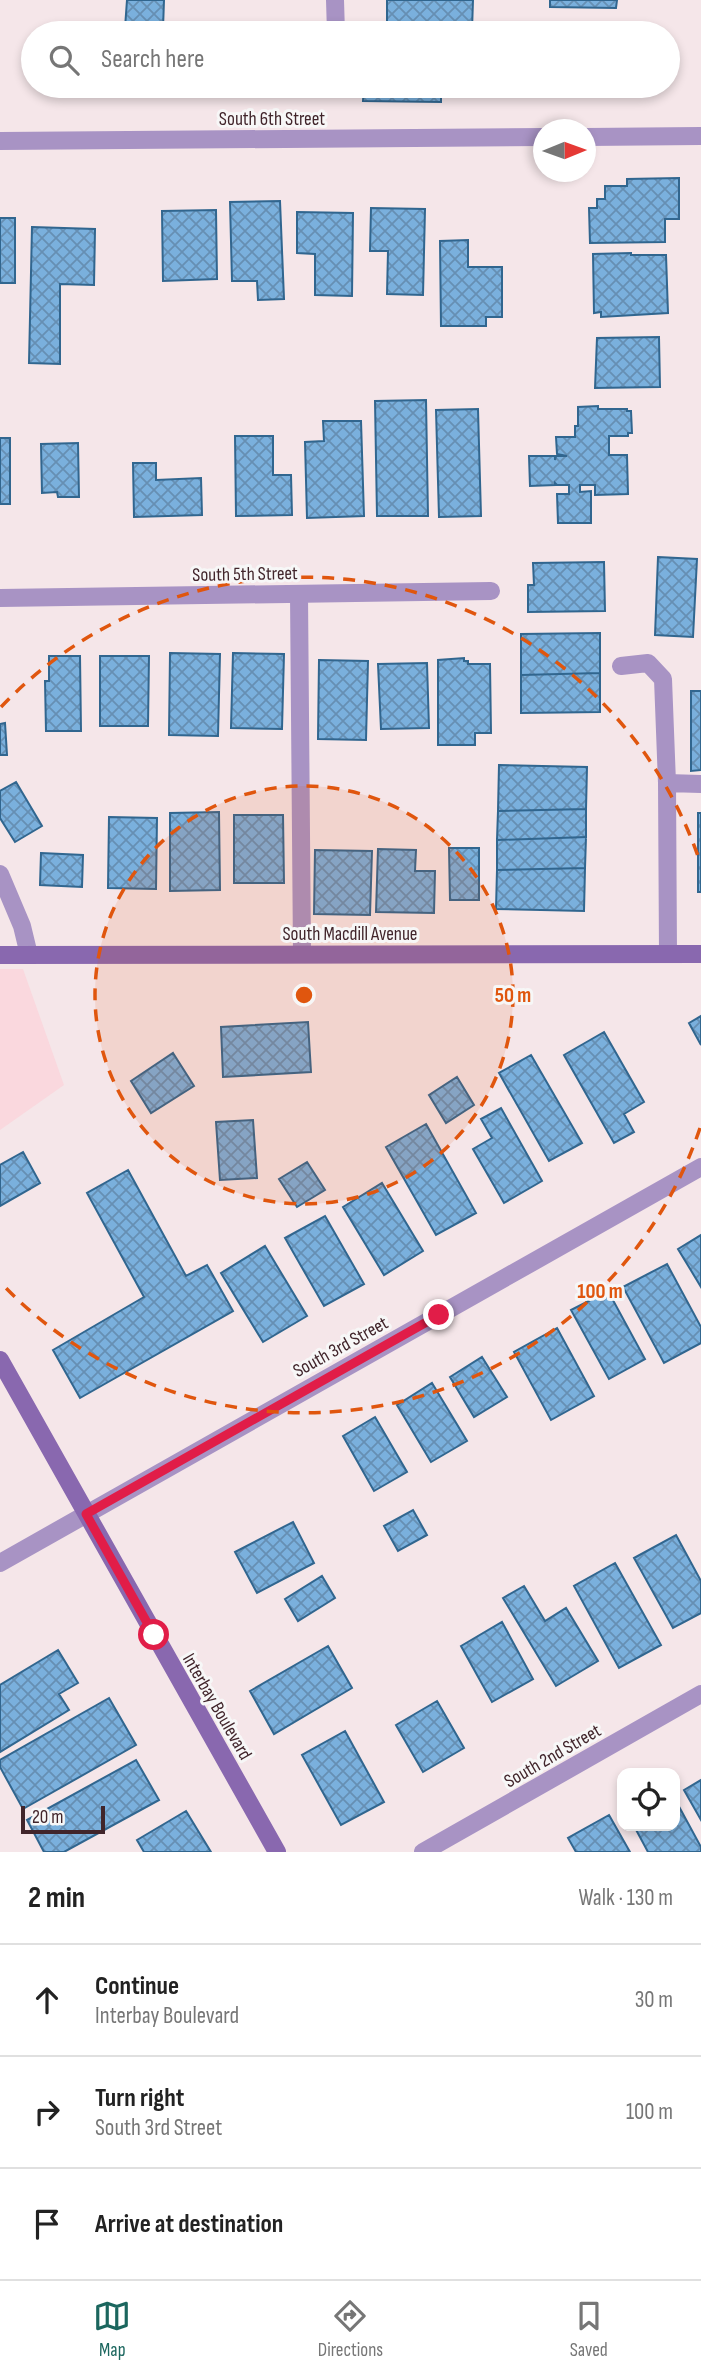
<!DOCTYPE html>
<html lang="en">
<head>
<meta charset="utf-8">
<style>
  body { margin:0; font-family:"Sofia Sans Condensed",sans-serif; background:#f2f2f2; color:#222 }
  .controls { position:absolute; right:21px; bottom:21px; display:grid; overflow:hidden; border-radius:14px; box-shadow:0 4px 10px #0003 }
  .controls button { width:63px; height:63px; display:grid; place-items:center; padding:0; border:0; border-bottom:2px solid #e0e0e0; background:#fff; color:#222; font:35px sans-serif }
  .compass { position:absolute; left:533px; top:119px; width:63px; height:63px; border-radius:50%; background:#fff; box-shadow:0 4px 10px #0003; rotate:89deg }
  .scale { position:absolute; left:21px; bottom:18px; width:84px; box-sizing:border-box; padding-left:7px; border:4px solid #41252b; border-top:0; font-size:19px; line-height:24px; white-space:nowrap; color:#41252b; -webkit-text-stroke:5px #f7f7f7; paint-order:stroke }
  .stop { position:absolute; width:21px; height:21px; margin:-16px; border:5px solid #e11d48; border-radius:50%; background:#fff }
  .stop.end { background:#e11d48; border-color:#fff; box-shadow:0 2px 7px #0008 }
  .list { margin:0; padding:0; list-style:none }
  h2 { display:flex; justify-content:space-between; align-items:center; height:91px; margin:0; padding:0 28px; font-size:30px }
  h2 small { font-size:23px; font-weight:400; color:#767676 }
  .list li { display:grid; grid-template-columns:46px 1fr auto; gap:21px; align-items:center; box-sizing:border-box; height:112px; padding:0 28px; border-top:2px solid #e0e0e0 }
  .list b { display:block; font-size:26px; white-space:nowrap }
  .list p { margin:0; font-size:23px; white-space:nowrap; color:#767676 }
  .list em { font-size:23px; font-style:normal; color:#767676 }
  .icon { flex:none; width:38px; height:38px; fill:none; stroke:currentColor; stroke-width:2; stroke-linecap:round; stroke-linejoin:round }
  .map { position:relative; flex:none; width:701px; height:1852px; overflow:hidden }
  .search { position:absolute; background:#fff; box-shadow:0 4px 10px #0003; left:21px; right:21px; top:21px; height:77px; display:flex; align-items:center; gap:18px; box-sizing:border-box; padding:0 24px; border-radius:38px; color:#767676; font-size:26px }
  .sheet { height:427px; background:#fff }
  nav { display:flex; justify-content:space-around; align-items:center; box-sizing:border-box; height:98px; border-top:2px solid #e0e0e0; background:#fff; font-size:19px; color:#767676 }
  nav a { display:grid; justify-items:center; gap:4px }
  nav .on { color:#1b665e }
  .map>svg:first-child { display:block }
  .built { fill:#fad8de }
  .building { fill:url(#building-cross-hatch); stroke:#31668f; stroke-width:2 }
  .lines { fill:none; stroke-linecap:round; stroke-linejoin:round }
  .lane { stroke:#a893c4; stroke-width:18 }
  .street { stroke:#a893c4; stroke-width:18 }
  .secondary { stroke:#8968af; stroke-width:18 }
  .route { stroke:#e11d48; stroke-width:9 }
  .ring { fill:none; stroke:#e0560e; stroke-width:3.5; stroke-dasharray:12 9 }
  .labels { text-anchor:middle; stroke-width:6; stroke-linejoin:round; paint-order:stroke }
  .street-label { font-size:19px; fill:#41252b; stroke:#f7f7f7 }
  .centre { fill:#e0560e; stroke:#f7f7f7; stroke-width:3.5 }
  .ring-label { font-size:21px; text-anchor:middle; font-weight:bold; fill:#e0560e; stroke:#f7f7f7; stroke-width:6; stroke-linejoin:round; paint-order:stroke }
</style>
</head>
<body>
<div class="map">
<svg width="701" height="1852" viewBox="0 0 701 1852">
  <defs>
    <pattern id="building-cross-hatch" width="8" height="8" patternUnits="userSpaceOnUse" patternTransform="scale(1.75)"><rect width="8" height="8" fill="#7ab0dd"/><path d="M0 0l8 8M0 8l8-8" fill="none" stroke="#668fb3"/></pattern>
  </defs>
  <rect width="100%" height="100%" fill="#f5e6e9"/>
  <path class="built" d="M0 969H23L64 1085 0 1130Z"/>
  <path class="building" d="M127 0H164L163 29 125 28Z
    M387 0H473L472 30 387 29Z
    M550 0H617L616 8 550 7Z
    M364 86H441V102L363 101Z
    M679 178V219H665V242L590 243 589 208H597V199H605V186H627V179Z
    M280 201 284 299 258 300 257 281H232L230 202Z
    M371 208 425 209 423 295 387 294 388 251H370Z
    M216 210 217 279 163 281 162 211Z
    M297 212 353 213 352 296 315 295V254L297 253Z
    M0 218H15V283H0Z
    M32 227 95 229 94 285 60 284V364L29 363Z
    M468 240V267H502V317H486V326H441L440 241Z
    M631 253V255H666L668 313 601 317V312L594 313 593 254Z
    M659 337 660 387 595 388 597 338Z
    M426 400 428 516H377L375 401Z
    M598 406V409H627V411H631L632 433H628V436H609V455H627L628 494 595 495V485H580V492L591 491V523H558L557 494H569V485H557L555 483V485L530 486 529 456H555V460L556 456H567L557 454 556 437H575V426H578V407Z
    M478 409 481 516 439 517 436 410Z
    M323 421H361L364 516 307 518 305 442 324 441Z
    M235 436H273V475H291L292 515 236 516Z
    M0 438H10V504H0Z
    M78 443 79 497H58L57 492 42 493 41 444Z
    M133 463H156V480L201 478 202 515 134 517Z
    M658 557 697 559 693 637 655 635Z
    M604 562 605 611 528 612V585H534L533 563Z
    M600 633V673L521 675V634Z
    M170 653 220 654 218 736 169 735Z
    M233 653 284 654 282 729 231 728Z
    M49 656H80L81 731H46L45 681H49Z
    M100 656H149L148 726H100Z
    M464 658V661H468V664H490L491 733H475V745H438V660Z
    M319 660 368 661 366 740 318 739Z
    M427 663 429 728 381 729 378 664Z
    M600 673V712L521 713V675Z
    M691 691H701V770L691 771Z
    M5 723 7 755H0V724Z
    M499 765 587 767 586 809 498 811Z
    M16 782 42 826 15 842 0 818V791Z
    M586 809V837L497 840 498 811Z
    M219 812 220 890 170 891V813Z
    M698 813H701V892H698Z
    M234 815H283L284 883H234Z
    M109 817 157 818 156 889 108 888Z
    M586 837 585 868 497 870V840Z
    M449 848H479V900H450Z
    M378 849 416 850 415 871H435L434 913 376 912Z
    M315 850 372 851 370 915 314 914Z
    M41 853 83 855 82 887 40 885Z
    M585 868 584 911 496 909 497 870Z
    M701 1016V1045L689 1023Z
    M308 1022 311 1072 223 1077 221 1027Z
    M604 1032 644 1102 624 1114 634 1132 614 1143 564 1055Z
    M173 1053 194 1086 151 1113 131 1081Z
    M531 1055 582 1143 549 1161 499 1073Z
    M457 1077 474 1105 446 1123 429 1095Z
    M501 1108 542 1181 504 1203 473 1149 492 1138 481 1119Z
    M253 1120 257 1178 220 1180 216 1122Z
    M426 1124 476 1213 436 1235 386 1147Z
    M23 1152 40 1183 0 1206V1165Z
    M307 1162 325 1190 297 1207 279 1179Z
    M128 1170 186 1276 207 1265 233 1311 80 1398 53 1350 144 1297 87 1193Z
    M382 1183 423 1251 384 1275 343 1207Z
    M325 1216 364 1284 324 1306 285 1238Z
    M701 1235V1287L678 1249Z
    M265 1246 307 1316 263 1342 221 1273Z
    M667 1264 701 1327V1343L664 1363 623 1287Z
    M608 1291 645 1359 609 1379 571 1310Z
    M557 1328 594 1396 551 1420 514 1352Z
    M482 1357 507 1397 474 1417 450 1377Z
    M432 1383 467 1441 431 1462 397 1405Z
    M375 1417 407 1472 374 1491 343 1436Z
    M413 1510 427 1535 398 1551 384 1526Z
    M293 1522 314 1563 257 1593 235 1552Z
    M676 1535 701 1581V1613L673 1628 634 1558Z
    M615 1563 661 1645 619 1668 574 1586Z
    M322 1576 335 1598 298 1621 285 1599Z
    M524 1586 545 1621 566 1608 598 1661 556 1686 503 1598Z
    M502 1622 533 1679 492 1702 461 1646Z
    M328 1646 352 1688 274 1734 250 1691Z
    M58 1650 78 1683 59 1694 69 1710 0 1752V1685Z
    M109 1698 136 1745 23 1809 0 1767V1760Z
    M437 1701 464 1748 423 1772 396 1725Z
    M345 1731 384 1802 341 1825 302 1755Z
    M136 1760 159 1800 64 1852H44L27 1820Z
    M701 1780V1820L684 1790Z
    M676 1801 701 1847V1852H648L634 1826H675Z
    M186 1811 211 1852H144L137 1840Z
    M609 1815 630 1852H576L568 1838Z"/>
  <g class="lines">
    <path class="lane" d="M621 666 648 663 663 679 667 783
      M0 874 22 926 29 955
      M668 954 667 783 701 784"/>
    <path class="street" d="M335 0 336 33
      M586 137 701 136
      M0 141 544 137
      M299 594 302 954
      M0 598 491 591
      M0 1563 701 1167
      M423 1852 701 1694"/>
    <path class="secondary" d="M0 955 701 954
      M0 1360 277 1852"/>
  </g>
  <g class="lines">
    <path class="route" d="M154 1635 86 1514 439 1315"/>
  </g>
  <circle cx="304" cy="995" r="209" fill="#e0560e" fill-opacity=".12"/>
  <g class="ring">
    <circle cx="304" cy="995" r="209"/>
    <path d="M700 1128A418 418 0 0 1 1 1283M1 707A418 418 0 0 1 700 862"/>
  </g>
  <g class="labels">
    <g class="street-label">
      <text x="272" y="125">South 6th Street</text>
      <text transform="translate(245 573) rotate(-1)" y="7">South 5th Street</text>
      <text x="350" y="940">South Macdill Avenue</text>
      <text transform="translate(340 1346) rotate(-29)" y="7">South 3rd Street</text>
      <text transform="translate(218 1706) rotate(60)" y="7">Interbay Boulevard</text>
      <text transform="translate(552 1755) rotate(-30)" y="7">South 2nd Street</text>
    </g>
  </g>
  <circle cx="304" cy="995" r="10" class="centre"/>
  <g class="ring-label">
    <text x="513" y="1002">50 m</text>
    <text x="600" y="1298">100 m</text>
  </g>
</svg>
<div class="controls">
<button><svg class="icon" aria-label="locate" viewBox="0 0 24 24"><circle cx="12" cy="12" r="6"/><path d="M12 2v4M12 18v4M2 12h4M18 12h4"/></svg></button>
</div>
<svg class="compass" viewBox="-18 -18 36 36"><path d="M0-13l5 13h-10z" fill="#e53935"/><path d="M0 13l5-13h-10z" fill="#767676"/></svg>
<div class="scale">20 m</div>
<div class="stop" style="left:154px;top:1635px"></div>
<div class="stop end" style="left:439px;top:1315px"></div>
<div class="search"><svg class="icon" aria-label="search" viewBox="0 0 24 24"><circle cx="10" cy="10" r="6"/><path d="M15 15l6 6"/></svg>Search here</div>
</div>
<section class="sheet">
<h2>2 min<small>Walk · 130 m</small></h2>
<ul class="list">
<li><svg class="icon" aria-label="ahead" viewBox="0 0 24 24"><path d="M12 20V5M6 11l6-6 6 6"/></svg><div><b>Continue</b><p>Interbay Boulevard</p></div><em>30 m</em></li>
<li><svg class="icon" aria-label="right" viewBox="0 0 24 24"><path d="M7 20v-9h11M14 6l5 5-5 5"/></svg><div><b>Turn right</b><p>South 3rd Street</p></div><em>100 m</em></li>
<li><svg class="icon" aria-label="arrive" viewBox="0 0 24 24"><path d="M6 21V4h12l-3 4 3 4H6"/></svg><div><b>Arrive at destination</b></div></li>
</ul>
</section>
<nav>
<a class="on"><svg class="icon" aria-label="map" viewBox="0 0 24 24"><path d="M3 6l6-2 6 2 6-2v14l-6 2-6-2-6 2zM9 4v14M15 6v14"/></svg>Map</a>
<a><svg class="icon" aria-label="directions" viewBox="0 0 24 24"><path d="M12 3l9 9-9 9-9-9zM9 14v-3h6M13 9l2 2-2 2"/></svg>Directions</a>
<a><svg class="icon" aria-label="saved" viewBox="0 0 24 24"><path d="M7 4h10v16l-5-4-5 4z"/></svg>Saved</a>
</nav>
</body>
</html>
